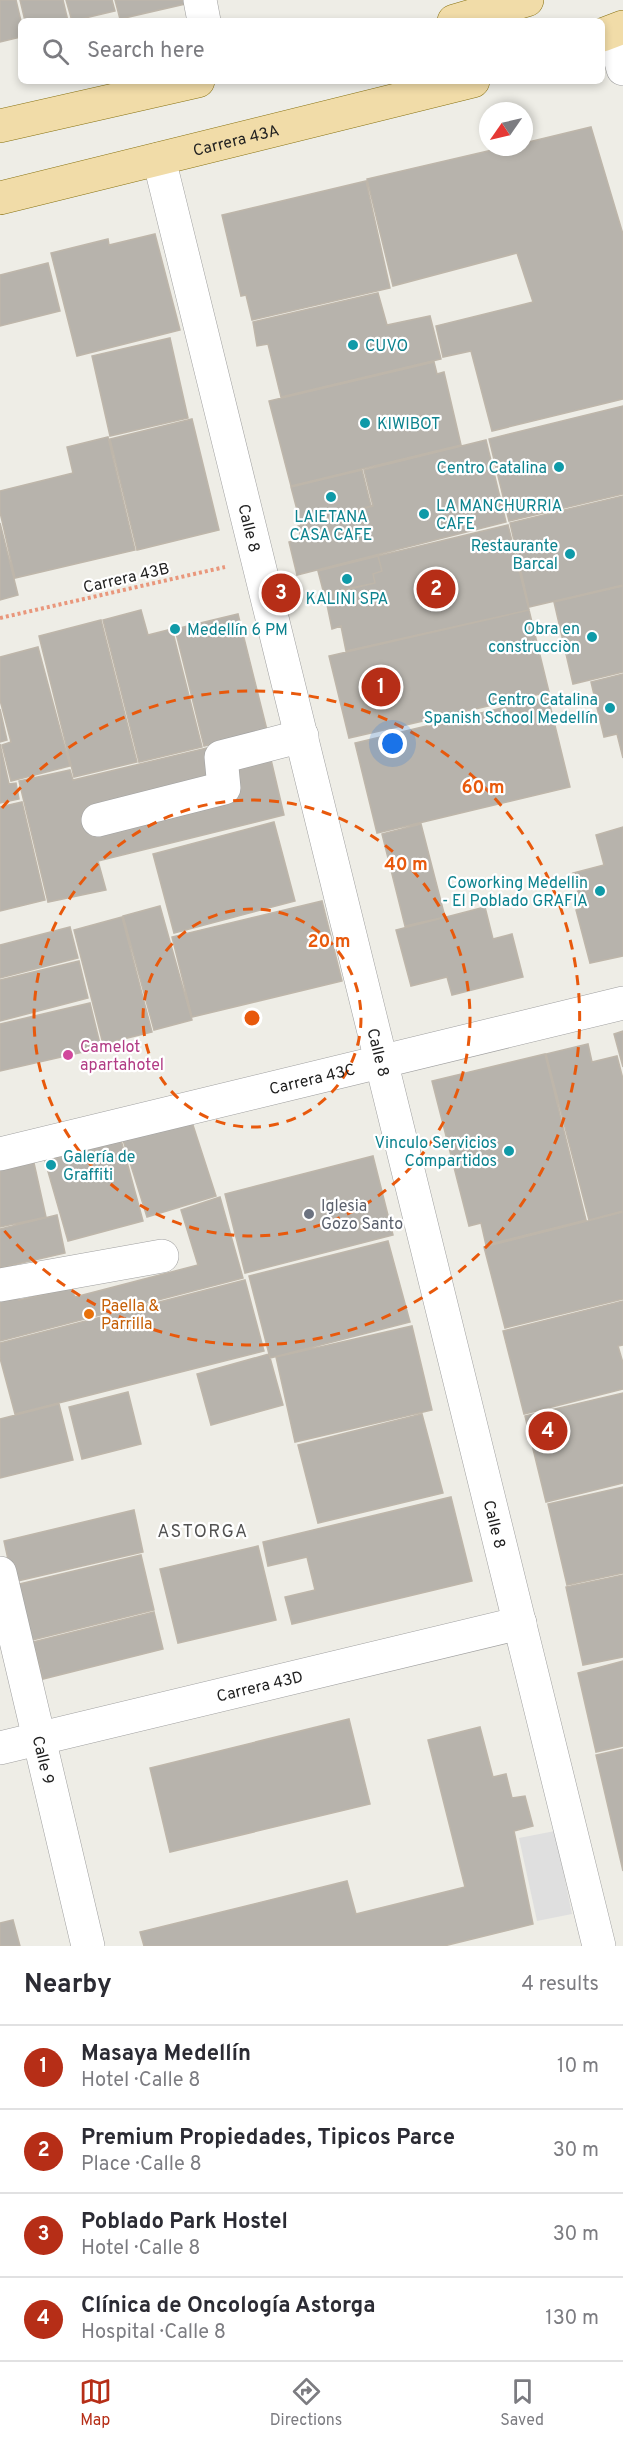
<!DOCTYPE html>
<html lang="en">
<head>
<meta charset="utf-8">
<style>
  body { margin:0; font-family:Overpass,sans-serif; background:#f2f2f3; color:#2b2b33 }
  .compass { position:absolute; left:479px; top:102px; width:54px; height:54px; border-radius:50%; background:#fff; box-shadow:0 3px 9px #0003; rotate:236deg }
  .you { position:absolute; left:393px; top:744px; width:21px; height:21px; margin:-15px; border:4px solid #fff; border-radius:50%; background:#1a73e8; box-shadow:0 0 0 9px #1a73e833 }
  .badge { display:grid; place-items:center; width:39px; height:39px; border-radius:50%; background:#b62e17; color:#fff; font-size:20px; font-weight:700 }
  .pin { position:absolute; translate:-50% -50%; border:3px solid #fff; box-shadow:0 2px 6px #0006 }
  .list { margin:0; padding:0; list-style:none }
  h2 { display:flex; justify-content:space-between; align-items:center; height:78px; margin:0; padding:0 24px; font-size:26px }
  h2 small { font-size:20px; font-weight:400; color:#7c7c81 }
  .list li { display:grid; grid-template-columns:39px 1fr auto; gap:18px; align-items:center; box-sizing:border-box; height:84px; padding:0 24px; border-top:2px solid #e1e1e2 }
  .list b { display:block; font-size:22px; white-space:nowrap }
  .list p { margin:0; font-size:20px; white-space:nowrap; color:#7c7c81 }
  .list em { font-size:20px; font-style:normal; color:#7c7c81 }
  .icon { flex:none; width:33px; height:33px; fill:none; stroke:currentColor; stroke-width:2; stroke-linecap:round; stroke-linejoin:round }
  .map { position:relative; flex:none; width:623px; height:1946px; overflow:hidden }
  .search { position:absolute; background:#fff; box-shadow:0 3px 9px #0003; left:18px; right:18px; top:18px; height:66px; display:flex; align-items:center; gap:15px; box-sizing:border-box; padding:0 21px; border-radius:9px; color:#7c7c81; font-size:22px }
  .sheet { height:414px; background:#fff }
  nav { display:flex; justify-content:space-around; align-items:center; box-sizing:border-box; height:84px; border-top:2px solid #e1e1e2; background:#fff; font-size:16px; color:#7c7c81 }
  nav a { display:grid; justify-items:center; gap:3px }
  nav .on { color:#b62e17 }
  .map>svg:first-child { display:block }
  .parking { fill:#dfdfdf }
  .building { fill:#b7b3ac; stroke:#beb6aa; stroke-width:1.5 }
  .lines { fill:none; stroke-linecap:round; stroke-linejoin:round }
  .minor-casing { stroke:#a0a0a0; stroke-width:34 }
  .major-casing { stroke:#887212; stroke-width:34 }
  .path { stroke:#e9977c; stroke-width:4; stroke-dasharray:3 3; stroke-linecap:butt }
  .minor { stroke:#fff; stroke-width:33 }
  .major { stroke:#f1dca8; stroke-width:33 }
  .ring { fill:none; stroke:#e8590c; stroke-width:3; stroke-dasharray:10 8 }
  .culture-dot { fill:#0f9aa8; stroke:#fff; stroke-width:2 }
  .hotel-dot { fill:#d1479c; stroke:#fff; stroke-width:2 }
  .worship-dot { fill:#6b7280; stroke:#fff; stroke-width:2 }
  .food-dot { fill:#e8710a; stroke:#fff; stroke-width:2 }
  .labels { text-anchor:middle; stroke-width:4.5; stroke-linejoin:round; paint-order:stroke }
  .street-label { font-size:16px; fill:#1f1f1f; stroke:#fff }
  .culture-label { font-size:16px; fill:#0d838f; stroke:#fff; text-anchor:end }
  .hotel-label { font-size:16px; fill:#b23c85; stroke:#fff; text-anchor:start }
  .worship-label { font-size:16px; fill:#5b616d; stroke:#fff; text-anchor:start }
  .food-label { font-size:16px; fill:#c56008; stroke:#fff; text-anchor:start }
  .neighbourhood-label { font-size:18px; letter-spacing:1.5px; fill:#525252; stroke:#fff }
  .centre { fill:#e8590c; stroke:#fff; stroke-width:3 }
  .ring-label { font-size:18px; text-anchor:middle; font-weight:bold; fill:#e8590c; stroke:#fff; stroke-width:4.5; stroke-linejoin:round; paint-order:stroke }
</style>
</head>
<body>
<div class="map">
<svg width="623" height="1946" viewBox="0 0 623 1946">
  <rect width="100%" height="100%" fill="#eeede6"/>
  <path class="parking" d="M555 1831 572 1914 537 1921 519 1838Z"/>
  <path class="building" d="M0 0H16L21 21V37L0 42Z
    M20 0H63L68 21H25Z
    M66 0H112L115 11 72 21Z
    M115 0H189L190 3 120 19Z
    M591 127 623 234V399L492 431 471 351 443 357 436 326 533 302 517 253 393 286 367 179 505 147H524V143Z
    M366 181 390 288 252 320 246 295 241 296 222 215Z
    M155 234 180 330 77 356 51 253 108 239 109 245Z
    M48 263 60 311 0 326V275Z
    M378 293 387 325 430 316 441 359 281 397 268 344 257 346 253 322Z
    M170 338 188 418 110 436 92 356Z
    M434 362 437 374 444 372 461 445 291 486 269 401Z
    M623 406V494L509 521 489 439Z
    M192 419 219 530 137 550 110 439Z
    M108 437 135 550 15 578 0 512V491L73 473 67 447Z
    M486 440 506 522 297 575 289 542 301 539 298 526 373 506 364 470Z
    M362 470 371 506 301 525 291 487Z
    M623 496V585L529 607 510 523Z
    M0 523 18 595 0 600Z
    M508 525 529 610 346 651 341 626 332 629 325 595 375 583 373 574 382 571 378 556Z
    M378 556 382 571 373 574 375 583 324 594 318 571Z
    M623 586V672L573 684 554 602Z
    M141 610 148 635 172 629 202 747 139 762 103 620Z
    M529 610 549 692 349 738 329 656Z
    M238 614 267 730 204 746 175 629Z
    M101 620 137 762 74 777 39 636Z
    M38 647 70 766 11 781 2 745 11 742 0 700V657Z
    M623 674V758L617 734 604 737 591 682Z
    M548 697 570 787 377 833 355 743Z
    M0 709 7 740 0 742Z
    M265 734 284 815 98 861 106 890 48 902 19 781 70 770 73 780Z
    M0 744 9 784 16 783 19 799 0 803Z
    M22 802 45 900 0 911V807Z
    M274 822 295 901 174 933 153 854Z
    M421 824 445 917 405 926 382 834Z
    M623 827V956L590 963 576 910 582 908 573 873 604 865 596 835Z
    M322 901 342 981 192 1017 172 937Z
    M160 906 192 1020 154 1030 123 916Z
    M485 907 493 939 512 934 523 977 452 995 447 977 411 986 396 930Z
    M122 917 152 1032 103 1044 74 930Z
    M70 927 78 958 0 978V945Z
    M79 961 88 998 0 1021V980Z
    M90 1003 101 1048 0 1071V1024Z
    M623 1031V1067L614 1034Z
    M588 1044 592 1062 617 1056 623 1079V1211L589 1220 546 1054Z
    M545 1054 586 1220 486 1245 481 1223 469 1226 432 1081Z
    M191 1119 216 1196 147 1217 123 1140Z
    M121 1140 143 1221 68 1241 45 1161Z
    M373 1156 393 1235 245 1273 225 1194Z
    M34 1163 46 1217 0 1227V1170Z
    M220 1197 243 1278 0 1341V1301L19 1297V1300L71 1288 75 1297 198 1265 181 1210Z
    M623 1212V1299L505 1328 484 1247Z
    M57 1215 65 1253 0 1268V1229Z
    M388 1241 410 1322 270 1358 249 1276Z
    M245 1280 264 1351 15 1414 0 1358V1343Z
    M623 1301V1345L618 1346 623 1363V1389L524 1414 503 1331Z
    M412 1326 432 1410 295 1442 276 1357Z
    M269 1354 283 1405 211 1425 197 1374Z
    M128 1392 141 1444 82 1459 69 1407Z
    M623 1393V1483L546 1502 525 1416Z
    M59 1404 73 1460 0 1478V1419Z
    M422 1414 443 1493 318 1523 298 1445Z
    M623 1487V1573L567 1585 548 1504Z
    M451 1497 472 1581 292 1624 285 1597 315 1590 307 1557 268 1566 263 1542Z
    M134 1510 143 1552 13 1582 4 1541Z
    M258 1546 276 1620 178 1643 160 1569Z
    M141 1555 154 1610 28 1641 15 1585Z
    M623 1575V1657L583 1665 566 1587Z
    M154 1612 163 1649 43 1679 33 1642Z
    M623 1661V1746L596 1752 578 1673Z
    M349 1719 370 1804 170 1852 150 1768Z
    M480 1727 493 1777 506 1774 512 1798 525 1796 533 1826 514 1831 533 1924 444 1946H144L140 1932 347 1881 356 1914 465 1887 428 1740Z
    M623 1749V1871L596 1755Z
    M13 1920 20 1946H0V1923Z"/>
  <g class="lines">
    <g class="minor-casing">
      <g id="minor">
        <path d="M200 0 204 21"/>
        <path d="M613 32 623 69"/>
        <path id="s1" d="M159 159 599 1946"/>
        <path d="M98 820 224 788 221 757 302 736"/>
        <path id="s2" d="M0 1154 623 1003"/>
        <path d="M0 1285 162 1256"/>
        <path id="s3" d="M0 1573 88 1946"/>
        <path id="s4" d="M0 1748 520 1623"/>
      </g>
    </g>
    <g class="major-casing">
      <g id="major">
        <path d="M454 21 527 0"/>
        <path d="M602 35 623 27"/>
        <path d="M0 126 198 81"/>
        <path id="s5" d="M0 198 473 81"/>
      </g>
    </g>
    <path class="path" d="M0 618 225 567"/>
    <use href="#minor" class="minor"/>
    <use href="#major" class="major"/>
  </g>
  <g class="ring">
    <circle cx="252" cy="1018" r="109"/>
    <circle cx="252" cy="1018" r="218"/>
    <path d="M2 808A327 327 0 1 1 2 1228"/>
  </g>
  <g class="culture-dot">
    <circle cx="353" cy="345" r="6"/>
    <circle cx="365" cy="423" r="6"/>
    <circle cx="559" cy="467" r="6"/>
    <circle cx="331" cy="497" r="6"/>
    <circle cx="424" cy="514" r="6"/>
    <circle cx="570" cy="554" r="6"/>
    <circle cx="347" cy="579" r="6"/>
    <circle cx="175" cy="629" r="6"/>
    <circle cx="592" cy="637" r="6"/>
    <circle cx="610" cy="708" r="6"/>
    <circle cx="600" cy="891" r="6"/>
    <circle cx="509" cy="1151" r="6"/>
    <circle cx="51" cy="1165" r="6"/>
  </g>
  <circle class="hotel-dot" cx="68" cy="1055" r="6"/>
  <circle class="worship-dot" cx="309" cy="1214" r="6"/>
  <circle class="food-dot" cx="89" cy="1314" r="6"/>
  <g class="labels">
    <g class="street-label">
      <text dy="6" stroke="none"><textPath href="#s5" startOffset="243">Carrera 43A</textPath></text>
      <text dy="6" stroke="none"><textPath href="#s1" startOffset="380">Calle 8</textPath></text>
      <text transform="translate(126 577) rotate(-13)" y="6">Carrera 43B</text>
      <text dy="6" stroke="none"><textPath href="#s1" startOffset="920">Calle 8</textPath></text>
      <text dy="6" stroke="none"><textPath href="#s2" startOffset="321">Carrera 43C</textPath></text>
      <text dy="6" stroke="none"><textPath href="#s1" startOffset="1406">Calle 8</textPath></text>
      <text dy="6" stroke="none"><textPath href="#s4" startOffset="267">Carrera 43D</textPath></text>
      <text dy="6" stroke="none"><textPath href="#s3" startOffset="192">Calle 9</textPath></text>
    </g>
    <g class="culture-label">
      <text x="365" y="351" text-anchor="start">CUVO</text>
      <text x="377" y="429" text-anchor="start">KIWIBOT</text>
      <text x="547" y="473">Centro Catalina</text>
      <text x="436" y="511" text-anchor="start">LA MANCHURRIA<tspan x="436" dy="18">CAFE</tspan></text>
      <text x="331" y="522" text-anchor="middle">LAIETANA<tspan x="331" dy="18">CASA CAFE</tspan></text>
      <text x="558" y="551">Restaurante<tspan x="558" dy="18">Barcal</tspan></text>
      <text x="347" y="604" text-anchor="middle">KALINI SPA</text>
      <text x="580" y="634">Obra en<tspan x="580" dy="18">construcciòn</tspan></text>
      <text x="187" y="635" text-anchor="start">Medellín 6 PM</text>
      <text x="598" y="705">Centro Catalina<tspan x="598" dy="18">Spanish School Medellín</tspan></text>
      <text x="588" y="888">Coworking Medellin<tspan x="588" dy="18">- El Poblado GRAFIA</tspan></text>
      <text x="497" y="1148">Vinculo Servicios<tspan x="497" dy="18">Compartidos</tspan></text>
      <text x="63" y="1162" text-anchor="start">Galería de<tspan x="63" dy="18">Graffiti</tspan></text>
    </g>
    <g class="hotel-label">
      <text x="80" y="1052">Camelot<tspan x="80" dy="18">apartahotel</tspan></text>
    </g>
    <g class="worship-label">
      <text x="321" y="1211">Iglesia<tspan x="321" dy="18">Gozo Santo</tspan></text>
    </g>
    <g class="food-label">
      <text x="101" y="1311">Paella &amp;<tspan x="101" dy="18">Parrilla</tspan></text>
    </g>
    <g class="neighbourhood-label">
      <text x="203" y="1537">ASTORGA</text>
    </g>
  </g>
  <circle cx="252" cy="1018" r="9" class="centre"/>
  <g class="ring-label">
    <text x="483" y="793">60 m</text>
    <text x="406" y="870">40 m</text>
    <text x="329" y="947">20 m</text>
  </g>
</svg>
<svg class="compass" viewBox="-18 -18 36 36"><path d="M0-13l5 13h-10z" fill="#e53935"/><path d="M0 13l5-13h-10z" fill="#7c7c81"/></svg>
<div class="you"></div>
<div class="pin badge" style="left:381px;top:687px">1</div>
<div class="pin badge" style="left:436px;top:589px">2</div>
<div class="pin badge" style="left:281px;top:593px">3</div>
<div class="pin badge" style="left:548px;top:1431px">4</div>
<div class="search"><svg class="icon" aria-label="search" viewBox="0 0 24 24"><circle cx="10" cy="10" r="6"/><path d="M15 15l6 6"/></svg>Search here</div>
</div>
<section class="sheet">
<h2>Nearby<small>4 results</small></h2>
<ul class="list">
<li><span class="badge">1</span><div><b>Masaya Medellín</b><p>Hotel · Calle 8</p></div><em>10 m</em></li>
<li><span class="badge">2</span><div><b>Premium Propiedades, Tipicos Parce</b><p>Place · Calle 8</p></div><em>30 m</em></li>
<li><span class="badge">3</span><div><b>Poblado Park Hostel</b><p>Hotel · Calle 8</p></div><em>30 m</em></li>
<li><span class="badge">4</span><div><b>Clínica de Oncología Astorga</b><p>Hospital · Calle 8</p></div><em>130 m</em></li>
</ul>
</section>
<nav>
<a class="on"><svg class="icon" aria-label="map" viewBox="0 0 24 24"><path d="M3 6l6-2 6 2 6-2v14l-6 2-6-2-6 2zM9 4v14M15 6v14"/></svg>Map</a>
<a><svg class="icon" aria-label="directions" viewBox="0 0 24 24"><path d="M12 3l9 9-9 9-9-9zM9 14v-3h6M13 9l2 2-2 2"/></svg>Directions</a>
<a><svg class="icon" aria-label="saved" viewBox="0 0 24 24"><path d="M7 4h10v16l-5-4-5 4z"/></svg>Saved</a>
</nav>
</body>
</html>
